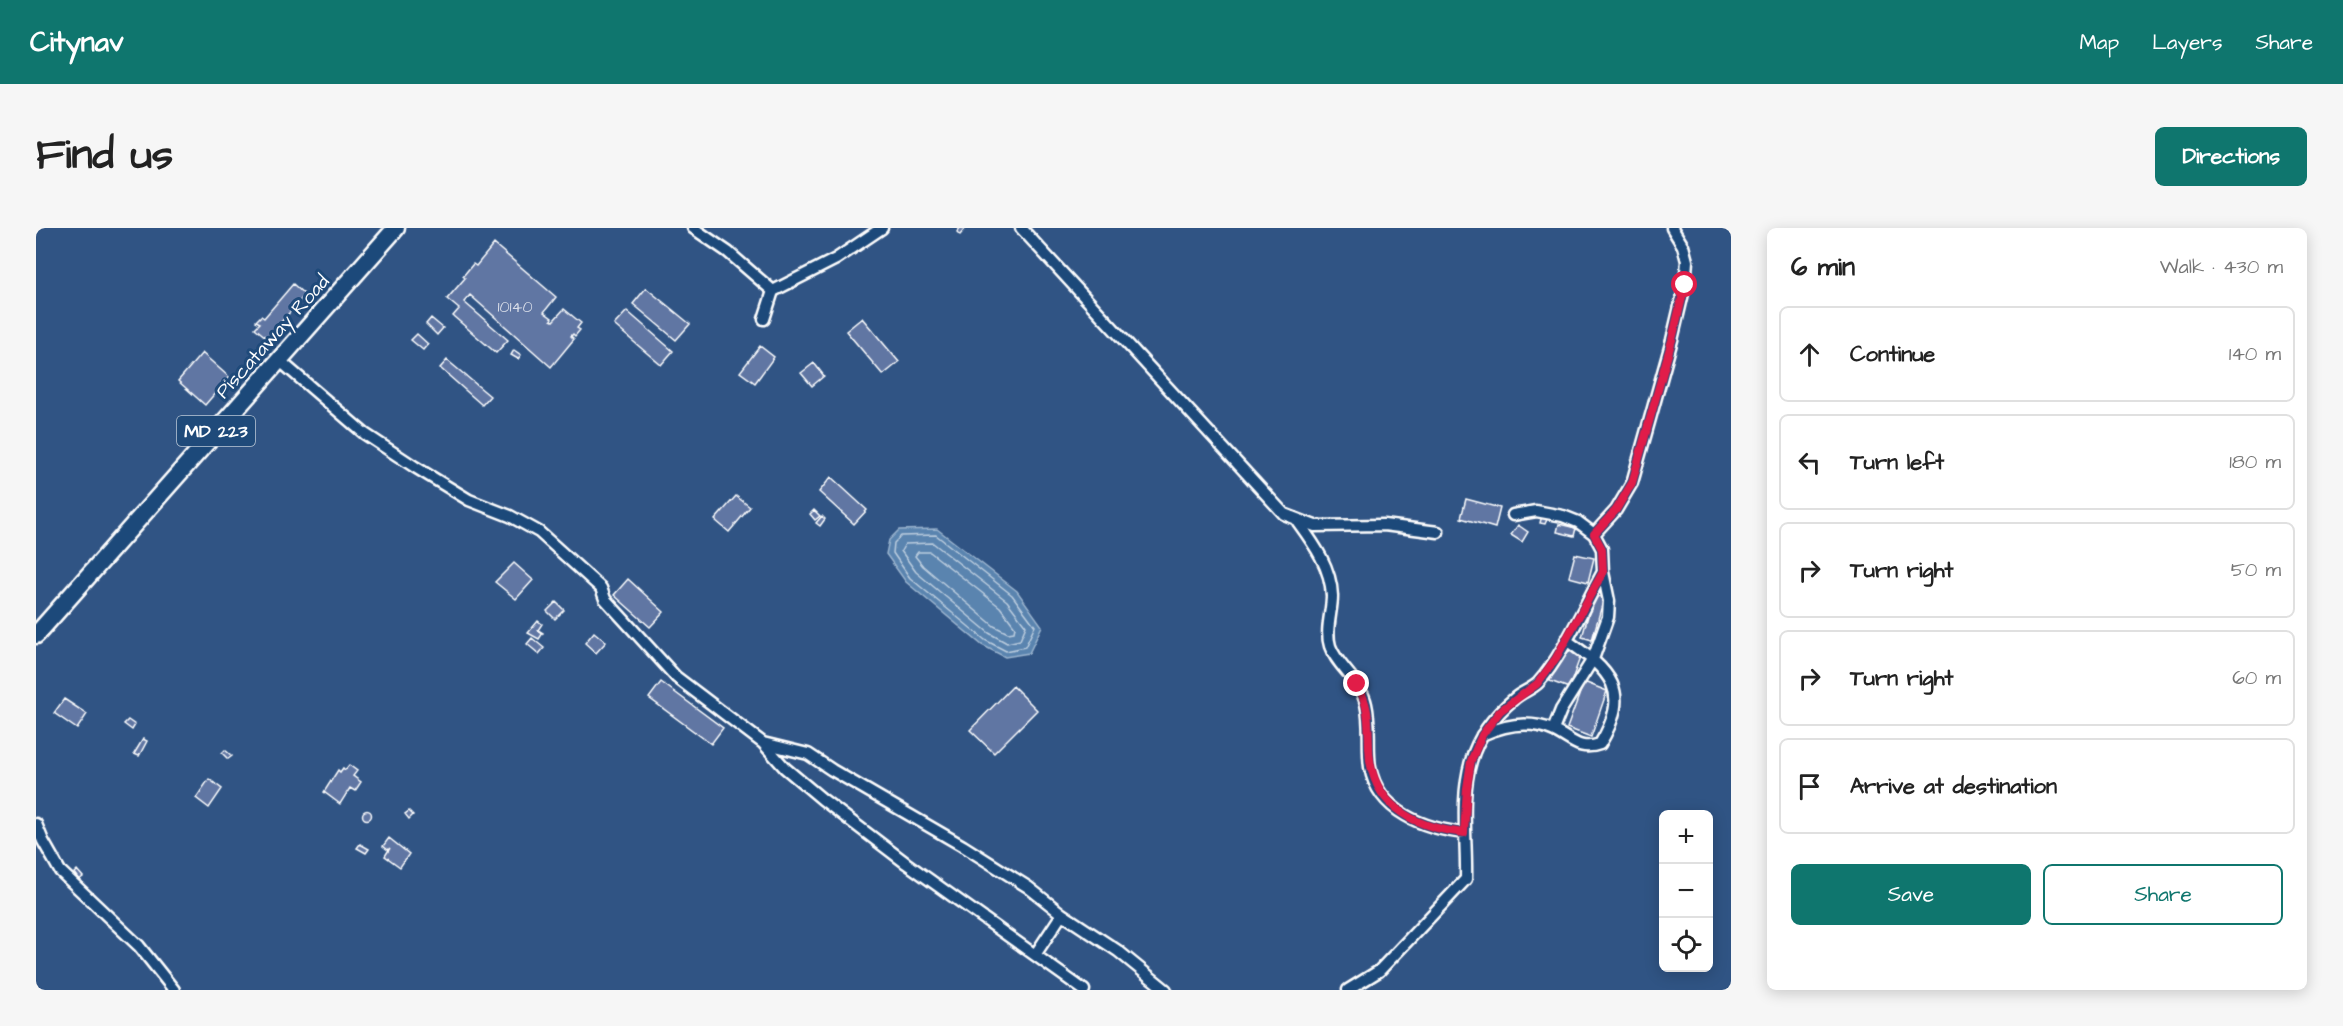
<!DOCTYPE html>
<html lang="en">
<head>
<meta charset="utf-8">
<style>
  body { margin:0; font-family:"Architects Daughter",sans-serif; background:#f6f6f6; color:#222 }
  .controls { position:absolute; right:18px; bottom:18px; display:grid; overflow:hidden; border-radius:9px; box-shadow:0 3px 15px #0003 }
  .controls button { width:54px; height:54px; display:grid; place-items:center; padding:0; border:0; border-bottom:2px solid #e0e0e0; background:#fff; color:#222; font:30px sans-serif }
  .stop { position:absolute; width:18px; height:18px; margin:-14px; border:4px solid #e11d48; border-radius:50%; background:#fff }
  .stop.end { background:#e11d48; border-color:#fff; box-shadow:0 2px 6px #0008 }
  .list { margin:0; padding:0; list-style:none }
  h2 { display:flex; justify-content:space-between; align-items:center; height:78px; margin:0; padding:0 24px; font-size:26px }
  h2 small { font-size:20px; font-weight:400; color:#767676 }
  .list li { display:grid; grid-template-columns:39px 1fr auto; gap:18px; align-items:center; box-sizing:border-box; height:96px; margin:0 12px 12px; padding:0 12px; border:2px solid #e0e0e0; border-radius:9px }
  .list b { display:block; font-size:22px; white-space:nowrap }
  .list em { font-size:20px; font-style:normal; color:#767676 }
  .actions { display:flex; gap:12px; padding:18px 24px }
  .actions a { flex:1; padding:14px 0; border:2px solid #0f766e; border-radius:9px; text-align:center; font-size:21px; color:#0f766e }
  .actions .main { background:#0f766e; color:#fff }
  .icon { flex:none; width:33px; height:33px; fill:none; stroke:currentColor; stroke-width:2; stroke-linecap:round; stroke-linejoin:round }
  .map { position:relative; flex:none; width:1695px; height:762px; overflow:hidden; border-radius:9px }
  header { display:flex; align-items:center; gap:36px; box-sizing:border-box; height:84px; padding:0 30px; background:#0f766e; color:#fff }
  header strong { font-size:28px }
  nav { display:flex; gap:33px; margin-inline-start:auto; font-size:21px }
  .intro { display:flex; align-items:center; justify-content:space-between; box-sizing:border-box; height:144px; padding:0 36px }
  h1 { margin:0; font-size:42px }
  .button { padding:15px 27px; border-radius:9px; background:#0f766e; color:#fff; font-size:21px; font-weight:700 }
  main { display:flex; gap:36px; padding:0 36px }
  aside { flex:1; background:#fff; border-radius:9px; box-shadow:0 3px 15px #0003 }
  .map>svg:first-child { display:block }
  .water { fill:#5a84af; stroke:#9cb5cf; stroke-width:1.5 }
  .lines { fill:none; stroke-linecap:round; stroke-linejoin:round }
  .shore { stroke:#bdcedf; stroke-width:1.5 }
  .building { fill:#6176a3; stroke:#fff; stroke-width:1.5 }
  .street-casing { stroke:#fff; stroke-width:15 }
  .primary-casing { stroke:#fff; stroke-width:21 }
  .street { stroke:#1f4a7a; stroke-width:10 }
  .primary { stroke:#1f4a7a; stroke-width:16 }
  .route { stroke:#e11d48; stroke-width:8 }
  .labels { text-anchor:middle; stroke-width:6; stroke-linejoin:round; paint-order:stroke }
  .number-label { font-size:16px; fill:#d8dde8 }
  .shield { fill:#1f4a7a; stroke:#bcc9d7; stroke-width:1.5 }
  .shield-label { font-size:18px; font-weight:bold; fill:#fff }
  .street-label { font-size:20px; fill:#fff; stroke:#1f4a7a }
</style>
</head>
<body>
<header>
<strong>Citynav</strong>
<nav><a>Map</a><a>Layers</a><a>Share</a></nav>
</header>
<div class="intro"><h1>Find us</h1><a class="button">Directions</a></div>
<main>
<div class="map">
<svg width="1695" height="762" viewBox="0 0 1695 762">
  <rect width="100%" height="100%" fill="#305484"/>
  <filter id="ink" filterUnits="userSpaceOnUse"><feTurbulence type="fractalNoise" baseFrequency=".0167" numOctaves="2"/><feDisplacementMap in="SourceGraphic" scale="12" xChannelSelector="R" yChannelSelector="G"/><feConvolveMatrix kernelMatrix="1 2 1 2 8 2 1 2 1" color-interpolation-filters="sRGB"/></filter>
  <g filter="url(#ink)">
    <path class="water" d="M901 301 981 363 1006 398 993 425 969 429 946 417 870 354 850 326 853 312 863 302Z"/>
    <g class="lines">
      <path class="shore" d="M900 307 976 367 999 398 989 419 970 423 949 412 874 350 857 325 858 315 865 308Z
        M897 315 971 373 990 398 984 412 971 415 953 405 880 344 865 323 869 316Z
        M882 324H894L964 379 979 399 978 404 972 405 958 398 887 338 879 328Z"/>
    </g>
    <path class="building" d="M924 0H930L924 7 921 4Z
      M458 16 520 69 508 84 516 90 515 92 517 93 528 81 545 95 541 100 544 102 539 108 537 106 535 108 538 111 515 139 434 67 428 74 472 112 460 125 417 88 423 81 411 71 429 50 427 48 437 36 440 38Z
      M257 56 269 67 231 110 219 100 224 95 220 93 225 88 228 90Z
      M610 60 654 96 640 112 597 76Z
      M591 83 637 123 625 137 578 97Z
      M395 90 407 100 401 107 390 96Z
      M826 90 863 134 847 147 810 103Z
      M381 106 392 116 387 122 375 112Z
      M724 118 738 129 719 155 704 144Z
      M478 122 485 127 482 131 475 127Z
      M166 125 193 149 169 177 142 153Z
      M411 132 454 168 446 177 404 140Z
      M778 135 788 148 776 158 765 145Z
      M795 249 831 282 818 296 783 264Z
      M700 268 714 279 693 304 679 292Z
      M1430 271 1464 280 1459 300 1425 290Z
      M778 282 784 288 779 292 774 286Z
      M1506 287 1512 289 1509 296 1504 295Z
      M786 288 789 291 784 298 780 295Z
      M1523 296 1540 300 1538 308 1521 304Z
      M1482 297 1492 304 1486 314 1475 307Z
      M1539 326 1558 330 1552 354 1533 349Z
      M478 335 497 352 480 371 459 354Z
      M592 351 628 384 614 399 578 367Z
      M1558 367 1568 370 1556 412 1546 409Z
      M520 374 528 382 519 391 511 383Z
      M502 393 506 396 502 402 507 405 503 411 492 405Z
      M558 404 570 414 560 425 549 415Z
      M496 410 508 420 503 426 491 416Z
      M1527 420 1545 427 1533 460 1514 453Z
      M625 454 687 500 675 516 613 470Z
      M1548 454 1571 463 1555 509 1531 500Z
      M977 458 1001 482 958 525 934 502Z
      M28 471 51 486 41 501 18 485Z
      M92 492 99 497 96 502 88 496Z
      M107 511 111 513 103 528 98 526Z
      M189 522 196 528 192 531 186 525Z
      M313 537 321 543 317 548 325 554 319 563 314 560 304 576 288 564 302 542 304 544 307 540 309 542Z
      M173 551 186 561 173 580 160 570Z
      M326.5 587a4.5 4.5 0 1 1 9 0a4.5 4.5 0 1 1-9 0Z
      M373 583 377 587 373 591 369 586Z
      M353 610 373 626 364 639 349 628 354 620 352 622 347 618Z
      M324 616 333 621 330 625 321 620Z
      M41 642 47 649 43 652 38 645Z"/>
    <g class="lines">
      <g class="street-casing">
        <path id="street" d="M657 0 692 24 737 63 800 31 846 0
          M985 0 1248 286 1279 298 1348 297 1402 304
          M728 91 737 63
          M243 132 329 206 379 239 433 272 474 288 503 304 565 360 569 371 640 449 727 515 749 540 786 571 870 635 1048 762
          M1477 287 1500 283 1527 288 1542 294 1558 306 1566 321 1567 344 1573 373 1572 389 1557 431 1525 482 1517 502
          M1262 294C1278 316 1295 339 1296 368 1296 384 1289 402 1294 418 1300 437 1325 453 1330 476 1335 497 1331 518 1334 539 1342 584 1389 601 1429 605
          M1558 306 1580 282 1596 255 1636 112 1649 57 1651 33 1647 18 1636 0
          M1446 507C1468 497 1493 492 1516 502 1535 510 1542 524 1564 516 1596 463 1575 443 1530 412
          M727 515 772 526 796 542 927 618 992 659 1026 686 1082 723 1130 762
          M0 596 7 613 24 643 103 718 138 762
          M999 727 1026 686
          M1312 762 1343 743 1430 651C1431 612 1424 571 1435 533 1442 508 1460 486 1479 470 1486 464 1496 461 1502 455 1526 429 1549 376 1567 344"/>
      </g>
      <g class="primary-casing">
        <path id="primary" d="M0 407 360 0"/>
      </g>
      <use href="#street" class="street"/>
      <use href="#primary" class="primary"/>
    </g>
  </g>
  <g class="lines" filter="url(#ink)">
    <path class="route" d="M1321 456C1334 480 1332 493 1333 519 1334 577 1376 599 1428 605L1431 560 1435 533 1446 507 1464 483 1501 456 1520 430 1567 344 1566 321 1558 306 1580 282 1596 255 1636 112 1649 57"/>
  </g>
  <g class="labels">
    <g class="number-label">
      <text x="479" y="84">10140</text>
    </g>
    <rect class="shield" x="141" y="188" width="78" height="30" rx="4.5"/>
    <g class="shield-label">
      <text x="180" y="209">MD 223</text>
    </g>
    <g class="street-label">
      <text transform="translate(236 108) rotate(-48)" y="7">Piscataway Road</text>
    </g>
  </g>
</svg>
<div class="controls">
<button>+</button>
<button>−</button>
<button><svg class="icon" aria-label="locate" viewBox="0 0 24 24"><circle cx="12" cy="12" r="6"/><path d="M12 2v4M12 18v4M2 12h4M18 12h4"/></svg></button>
</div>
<div class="stop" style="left:1649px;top:57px"></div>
<div class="stop end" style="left:1321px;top:456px"></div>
</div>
<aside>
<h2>6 min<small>Walk · 430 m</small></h2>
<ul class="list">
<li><svg class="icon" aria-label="ahead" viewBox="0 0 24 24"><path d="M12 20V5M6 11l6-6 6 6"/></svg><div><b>Continue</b></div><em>140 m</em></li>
<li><svg class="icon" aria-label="left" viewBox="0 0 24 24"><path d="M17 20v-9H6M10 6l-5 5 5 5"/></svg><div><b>Turn left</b></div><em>180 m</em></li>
<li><svg class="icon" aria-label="right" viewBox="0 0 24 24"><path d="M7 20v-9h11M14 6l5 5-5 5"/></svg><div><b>Turn right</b></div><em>50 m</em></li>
<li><svg class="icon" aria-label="right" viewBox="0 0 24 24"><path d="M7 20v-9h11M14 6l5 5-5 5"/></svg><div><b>Turn right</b></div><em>60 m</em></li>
<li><svg class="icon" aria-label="arrive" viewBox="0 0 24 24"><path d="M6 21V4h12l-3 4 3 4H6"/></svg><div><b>Arrive at destination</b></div></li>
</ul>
<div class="actions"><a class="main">Save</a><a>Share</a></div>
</aside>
</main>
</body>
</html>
